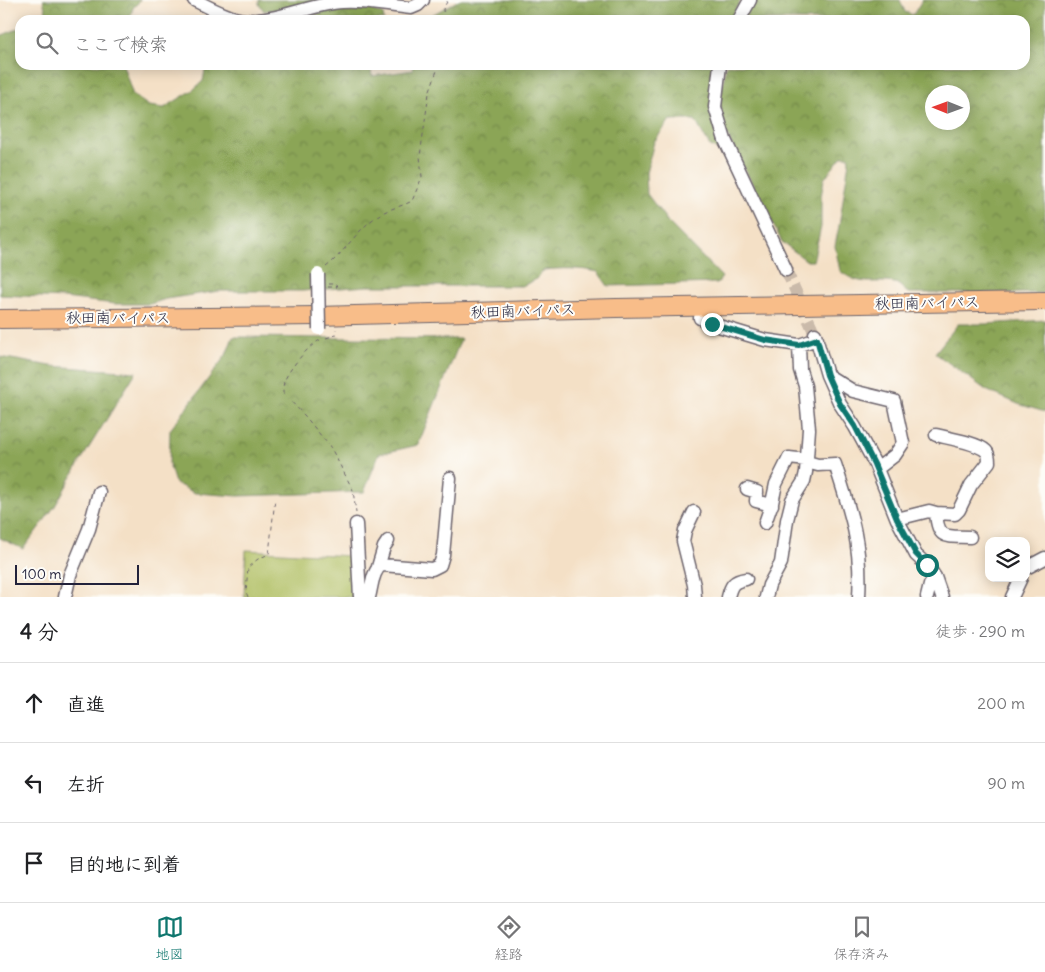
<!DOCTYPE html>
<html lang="ja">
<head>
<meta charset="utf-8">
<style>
  body { margin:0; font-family:Delius,"Klee One",sans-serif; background:#f6f6f6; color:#202124 }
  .controls { position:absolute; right:15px; bottom:15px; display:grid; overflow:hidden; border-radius:10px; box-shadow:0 2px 12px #0003 }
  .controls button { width:45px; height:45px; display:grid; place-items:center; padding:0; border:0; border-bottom:1px solid #e0e0e0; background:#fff; color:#202124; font:25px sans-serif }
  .compass { position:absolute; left:925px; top:85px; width:45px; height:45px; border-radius:50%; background:#fff; box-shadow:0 2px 12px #0003; rotate:271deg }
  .scale { position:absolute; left:15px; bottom:12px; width:124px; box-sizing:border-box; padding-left:5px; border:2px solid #22223b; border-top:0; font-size:14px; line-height:18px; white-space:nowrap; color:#22223b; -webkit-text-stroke:4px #fdfcf7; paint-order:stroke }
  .stop { position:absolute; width:15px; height:15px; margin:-11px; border:4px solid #0f766e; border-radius:50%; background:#fff }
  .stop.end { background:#0f766e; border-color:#fff; box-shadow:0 1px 5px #0008 }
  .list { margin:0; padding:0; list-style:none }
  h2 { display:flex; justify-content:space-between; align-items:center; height:65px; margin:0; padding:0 20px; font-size:21px }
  h2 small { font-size:16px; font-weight:400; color:#757577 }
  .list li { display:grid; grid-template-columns:32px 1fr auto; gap:15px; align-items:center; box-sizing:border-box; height:80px; padding:0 20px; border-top:1px solid #e0e0e0 }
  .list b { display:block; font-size:19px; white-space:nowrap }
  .list em { font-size:16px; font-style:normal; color:#757577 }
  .icon { flex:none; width:28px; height:28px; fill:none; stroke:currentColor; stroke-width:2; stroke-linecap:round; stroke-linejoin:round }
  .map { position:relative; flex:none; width:1045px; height:597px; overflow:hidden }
  .search { position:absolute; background:#fff; box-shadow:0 2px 12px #0003; left:15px; right:15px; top:15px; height:55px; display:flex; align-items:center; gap:12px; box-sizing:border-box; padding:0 18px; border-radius:15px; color:#757577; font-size:19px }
  .sheet { height:305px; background:#fff }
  nav { display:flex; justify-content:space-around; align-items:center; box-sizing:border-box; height:70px; border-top:1px solid #e0e0e0; background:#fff; font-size:14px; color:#757577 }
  nav a { display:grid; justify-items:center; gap:2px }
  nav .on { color:#0f766e }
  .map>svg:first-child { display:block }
  .green { fill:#afbe60; stroke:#68704e }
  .forest { fill:url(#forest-crowns); stroke:#566448; fill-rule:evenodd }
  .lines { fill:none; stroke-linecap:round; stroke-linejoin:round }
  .minor-tunnel { stroke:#cabaaa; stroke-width:12; stroke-dasharray:12 6; stroke-linecap:butt }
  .minor-casing { stroke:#6c646c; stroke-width:15 }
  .highway-casing { stroke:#6c646c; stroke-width:20 }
  .path { stroke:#6c646c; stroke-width:1; stroke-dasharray:4 4; stroke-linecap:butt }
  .minor { stroke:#fff; stroke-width:12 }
  .highway { stroke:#f8bd89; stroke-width:18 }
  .minor-bridge-casing { stroke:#6c646c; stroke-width:15; stroke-linecap:butt }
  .minor-bridge { stroke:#fff; stroke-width:12 }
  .route { stroke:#0f766e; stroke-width:6 }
  .labels { text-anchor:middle; stroke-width:4; stroke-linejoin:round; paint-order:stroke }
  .street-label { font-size:15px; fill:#22223b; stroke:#fdfcf7 }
</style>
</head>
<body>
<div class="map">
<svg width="1045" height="597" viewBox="0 0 1045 597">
  <defs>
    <pattern id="forest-crowns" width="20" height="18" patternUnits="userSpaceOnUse" patternTransform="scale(1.25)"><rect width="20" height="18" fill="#8ba556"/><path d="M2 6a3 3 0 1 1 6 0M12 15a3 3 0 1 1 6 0" fill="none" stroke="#718648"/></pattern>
  </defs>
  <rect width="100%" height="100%" fill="#fdfcf7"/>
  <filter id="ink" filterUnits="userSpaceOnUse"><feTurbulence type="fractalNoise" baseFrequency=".02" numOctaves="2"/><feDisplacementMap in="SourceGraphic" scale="10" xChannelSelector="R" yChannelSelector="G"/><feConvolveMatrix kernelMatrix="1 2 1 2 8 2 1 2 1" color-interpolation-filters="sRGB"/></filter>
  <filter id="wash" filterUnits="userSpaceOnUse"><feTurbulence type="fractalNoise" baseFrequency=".0096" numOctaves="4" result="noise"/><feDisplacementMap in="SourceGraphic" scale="20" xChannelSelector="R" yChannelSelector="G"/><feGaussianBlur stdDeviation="1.12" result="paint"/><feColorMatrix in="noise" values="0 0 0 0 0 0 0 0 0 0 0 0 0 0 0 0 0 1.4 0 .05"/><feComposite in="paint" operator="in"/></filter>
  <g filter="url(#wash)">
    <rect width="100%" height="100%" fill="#f4e0c6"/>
    <path class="green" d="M246 550 350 556 353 585 352 597H244Z"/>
    <path class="forest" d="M43 0H141L133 8 129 20H42L47 16Z
      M259 0H335L264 11 259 4Z
      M459 0H741L730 20H416L430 16Z
      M754 0H900L905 12 913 15 922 0H1045V293H908C904 290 899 284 895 283 872 279 862 288 840 271L835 246 839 226 849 161 848 156H842L824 179 821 197V227L813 261H807L782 242 724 129 720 103 726 65H1025V20H743ZM932 92H962V122H932Z
      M331 10H372L383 14 384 20H291Z
      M20 28V65H123L133 95 149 106 164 108 193 90 203 81 206 65H370L372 76 413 70 412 65H715L722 143 721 152 709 145 695 120H670L654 142 646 173 647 194 668 222 722 277 718 283 608 286 598 272C580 268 563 268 544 270L535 280 522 286H367L302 291H219L166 299 150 304H115L64 298 0 295V36Z
      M1045 320V412L1018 404 986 390 935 353 958 324H985Z
      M233 337 461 339 418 445 379 454 364 492 238 496 195 493 175 483 169 464 170 430 226 355Z
      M0 357 51 366 136 372 80 462 55 506 23 549 0 538Z"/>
  </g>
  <g filter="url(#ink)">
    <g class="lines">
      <path class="minor-tunnel" d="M786 270 815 334"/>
      <g class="minor-casing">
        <path id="minor" d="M194 0C209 7 227 18 244 20 272 23 312 4 342 2 365 0 388 6 411 8L418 5 423 0
          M739 20 750 0
          M720 65 715 107 725 140 786 270
          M700 318 712 324 765 340 799 345 817 339
          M815 334 827 375 840 404 855 427 875 464 897 519 916 555 927 565 935 577 942 597
          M827 375 853 391 894 401 903 443 895 455 877 469
          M807 462 818 465 835 464C851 513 862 545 859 597
          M747 489 757 492 756 501 772 505
          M694 512 685 531 683 541 694 585 695 597
          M936 513C938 541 947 536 970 537
          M897 519 929 511 936 513 955 514 959 510 971 485 989 462C989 458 989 454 986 451 978 443 948 438 936 435
          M765 523 772 503 776 484 789 458 807 460
          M356 524 360 597
          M378 567 384 547 388 541
          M1026 568 1045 558
          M65 597 70 575 89 529 99 492
          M369 597C372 587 372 570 382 565L432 569 440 565 443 555 450 478
          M728 597C731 585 733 581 746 579
          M766 597 769 585 781 563 787 520 792 500 804 481 806 472 809 429 805 386 800 370 799 345
          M927 597 930 585 935 577
          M1012 597 1021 578"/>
      </g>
      <g class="highway-casing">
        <path id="highway" d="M0 319 317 316 616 308 1045 301"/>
      </g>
      <path class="path" d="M444 20 443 9 448 0
        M326 267C345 252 356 231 376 217 386 209 401 207 412 201L422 177 420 156 429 93 439 65
        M328 287H337L336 284H329
        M326 338 336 335V329
        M320 340C309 345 288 370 284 382 283 385 283 389 283 393L305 416 331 448 353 490 356 513
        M248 597 246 592 248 567 258 559 269 554 275 499"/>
      <use href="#minor" class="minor"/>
      <use href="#highway" class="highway"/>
      <g class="minor-bridge-casing">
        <path id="minor-bridge" d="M318 274 319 329"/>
      </g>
      <use href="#minor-bridge" class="minor-bridge"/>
    </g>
  </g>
  <g class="lines" filter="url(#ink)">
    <path class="route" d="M712 324 765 340 799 345 817 339 827 375 840 404 855 426 874 464 897 519 916 554 927 565"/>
  </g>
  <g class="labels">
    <g class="street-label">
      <text transform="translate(927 303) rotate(-1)" y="5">秋田南バイパス</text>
      <text transform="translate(523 311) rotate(-2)" y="5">秋田南バイパス</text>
      <text x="118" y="323">秋田南バイパス</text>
    </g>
  </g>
</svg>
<div class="controls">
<button><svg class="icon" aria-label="layers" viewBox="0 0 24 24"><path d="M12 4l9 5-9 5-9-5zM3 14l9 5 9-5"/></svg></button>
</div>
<svg class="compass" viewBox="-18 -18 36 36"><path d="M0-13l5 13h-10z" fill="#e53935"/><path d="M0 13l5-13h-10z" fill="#757577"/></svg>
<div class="scale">100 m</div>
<div class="stop" style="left:927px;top:565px"></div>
<div class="stop end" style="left:712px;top:324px"></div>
<div class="search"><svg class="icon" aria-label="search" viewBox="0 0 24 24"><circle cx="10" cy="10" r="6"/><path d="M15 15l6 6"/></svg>ここで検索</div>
</div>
<section class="sheet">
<h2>4 分<small>徒歩 · 290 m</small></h2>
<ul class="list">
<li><svg class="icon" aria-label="ahead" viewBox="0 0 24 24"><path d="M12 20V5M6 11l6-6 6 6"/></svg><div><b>直進</b></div><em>200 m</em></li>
<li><svg class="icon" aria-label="left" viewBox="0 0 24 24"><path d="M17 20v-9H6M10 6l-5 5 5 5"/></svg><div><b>左折</b></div><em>90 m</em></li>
<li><svg class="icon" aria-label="arrive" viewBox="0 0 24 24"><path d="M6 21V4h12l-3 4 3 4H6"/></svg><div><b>目的地に到着</b></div></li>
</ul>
</section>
<nav>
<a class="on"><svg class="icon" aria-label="map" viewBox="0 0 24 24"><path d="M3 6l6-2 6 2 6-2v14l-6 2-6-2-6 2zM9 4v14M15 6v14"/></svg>地図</a>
<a><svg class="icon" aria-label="directions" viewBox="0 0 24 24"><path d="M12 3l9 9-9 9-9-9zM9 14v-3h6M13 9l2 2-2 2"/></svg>経路</a>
<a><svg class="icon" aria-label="saved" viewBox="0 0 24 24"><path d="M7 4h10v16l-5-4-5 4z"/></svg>保存済み</a>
</nav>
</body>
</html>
